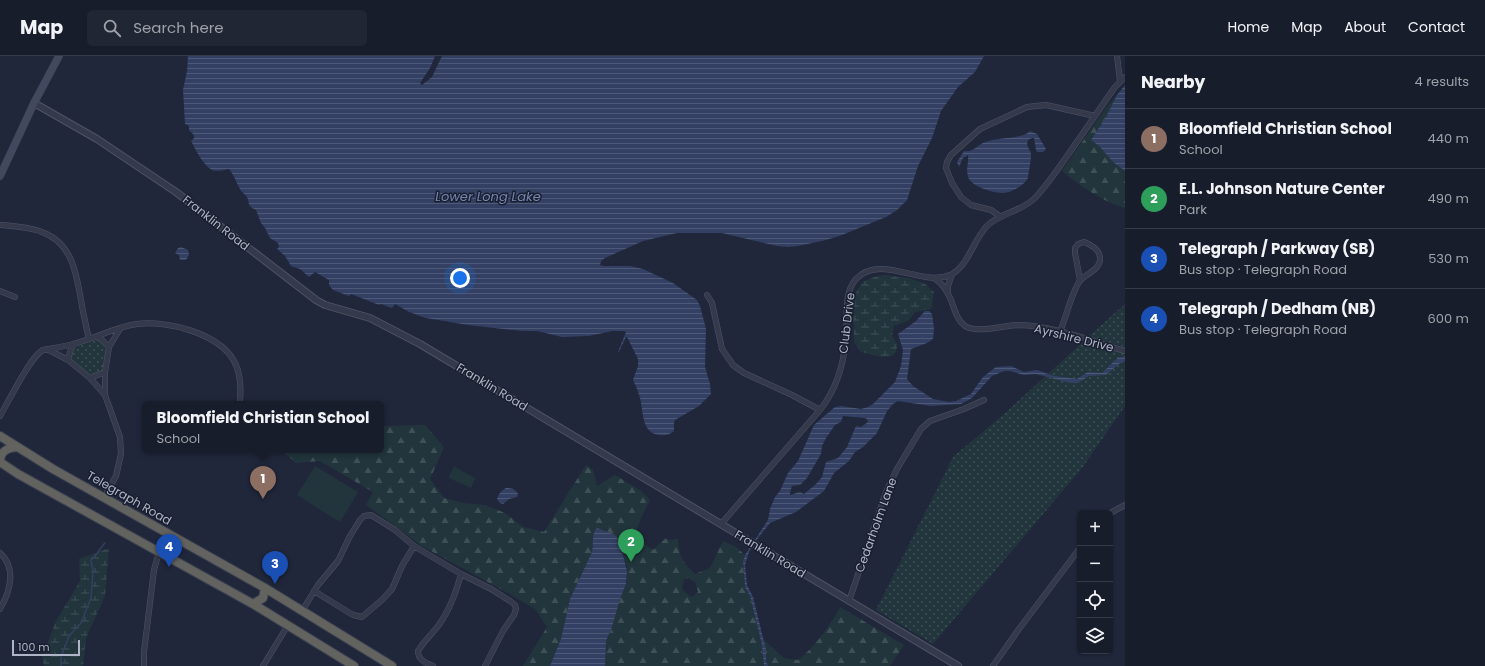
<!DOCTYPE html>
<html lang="en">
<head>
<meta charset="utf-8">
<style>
  body { margin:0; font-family:Poppins,sans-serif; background:#212634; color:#f1f3f6 }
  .controls { position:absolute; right:12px; bottom:12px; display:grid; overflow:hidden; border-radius:6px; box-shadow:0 1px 3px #0004 }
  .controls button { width:36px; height:36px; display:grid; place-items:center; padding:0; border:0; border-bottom:1px solid #363b48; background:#181d2c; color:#f1f3f6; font:20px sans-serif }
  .scale { position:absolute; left:12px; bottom:10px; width:68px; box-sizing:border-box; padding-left:4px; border:2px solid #afb4c7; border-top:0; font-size:11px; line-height:14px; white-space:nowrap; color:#afb4c7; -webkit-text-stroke:3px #191f2f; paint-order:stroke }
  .you { position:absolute; left:460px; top:222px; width:14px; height:14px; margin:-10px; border:3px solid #fff; border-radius:50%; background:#1a73e8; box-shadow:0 0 0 6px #1a73e833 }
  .badge { display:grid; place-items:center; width:26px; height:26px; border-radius:50%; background:#7e9bfd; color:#fff; font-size:13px; font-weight:700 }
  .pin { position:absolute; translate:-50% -33px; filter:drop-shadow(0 1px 2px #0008) }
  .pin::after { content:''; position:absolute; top:21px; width:14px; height:12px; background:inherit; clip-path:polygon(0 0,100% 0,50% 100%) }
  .popup { position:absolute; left:142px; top:345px; width:242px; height:52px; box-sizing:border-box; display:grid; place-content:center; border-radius:6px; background:#181d2c; filter:drop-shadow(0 1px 3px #0005); font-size:13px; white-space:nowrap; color:#9fa2a9 }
  .popup b { font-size:15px; color:#f1f3f6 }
  .popup::after { content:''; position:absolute; left:50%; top:100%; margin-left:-8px; border:8px solid transparent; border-top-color:#181d2c }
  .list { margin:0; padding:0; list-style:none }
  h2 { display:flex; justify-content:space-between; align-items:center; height:52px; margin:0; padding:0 16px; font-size:17px }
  h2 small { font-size:13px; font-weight:400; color:#9fa2a9 }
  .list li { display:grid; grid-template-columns:26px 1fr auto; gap:12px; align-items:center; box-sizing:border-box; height:60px; padding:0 16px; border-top:1px solid #363b48 }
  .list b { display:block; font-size:15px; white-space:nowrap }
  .list p { margin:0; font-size:13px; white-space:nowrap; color:#9fa2a9 }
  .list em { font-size:13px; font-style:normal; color:#9fa2a9 }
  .icon { flex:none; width:22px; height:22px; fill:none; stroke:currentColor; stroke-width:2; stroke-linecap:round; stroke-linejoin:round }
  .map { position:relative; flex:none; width:1125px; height:610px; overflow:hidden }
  header { display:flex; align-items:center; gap:24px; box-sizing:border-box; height:56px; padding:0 20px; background:#181d2c; border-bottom:1px solid #363b48 }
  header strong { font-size:19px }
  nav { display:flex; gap:22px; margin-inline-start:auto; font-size:14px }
  .search { width:280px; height:36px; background:#212634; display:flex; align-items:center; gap:10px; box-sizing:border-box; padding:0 14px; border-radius:6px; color:#9fa2a9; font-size:15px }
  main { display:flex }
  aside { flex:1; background:#181d2c }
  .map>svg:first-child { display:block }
  .grass { fill:url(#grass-dots) }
  .forest { fill:url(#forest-firs); fill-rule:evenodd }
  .wetland { fill:url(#wetland-marsh) }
  .pitch { fill:#22353c }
  .water { fill:url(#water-rules); fill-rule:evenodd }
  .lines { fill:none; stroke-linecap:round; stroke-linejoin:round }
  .stream { stroke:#334063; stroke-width:1.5 }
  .minor-casing { stroke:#4f5465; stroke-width:6 }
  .tertiary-casing { stroke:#4f5465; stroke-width:8 }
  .secondary-casing { stroke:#3d4354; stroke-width:8 }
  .trunk-casing { stroke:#3c4152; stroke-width:10 }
  .minor { stroke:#343a4b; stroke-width:5 }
  .tertiary { stroke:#343a4b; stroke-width:6 }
  .secondary { stroke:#42485e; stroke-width:7 }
  .trunk { stroke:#62625e; stroke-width:8 }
  .labels { text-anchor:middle; stroke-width:3; stroke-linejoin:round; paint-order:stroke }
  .street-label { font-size:12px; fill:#afb4c7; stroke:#191f2f }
  .water-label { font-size:13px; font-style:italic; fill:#7586b1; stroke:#191f2f }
</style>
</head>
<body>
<header>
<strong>Map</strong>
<div class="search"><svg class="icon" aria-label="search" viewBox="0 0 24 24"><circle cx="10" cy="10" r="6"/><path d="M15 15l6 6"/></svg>Search here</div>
<nav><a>Home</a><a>Map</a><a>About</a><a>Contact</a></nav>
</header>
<main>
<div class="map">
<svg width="1125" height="610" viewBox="0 0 1125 610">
  <defs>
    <pattern id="grass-dots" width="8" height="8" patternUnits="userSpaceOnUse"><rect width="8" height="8" fill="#22353c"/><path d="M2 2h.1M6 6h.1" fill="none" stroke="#405057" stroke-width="1.8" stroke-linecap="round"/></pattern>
    <pattern id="forest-firs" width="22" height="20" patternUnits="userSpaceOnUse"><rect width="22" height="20" fill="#22353c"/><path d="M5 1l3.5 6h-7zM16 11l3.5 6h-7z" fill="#405057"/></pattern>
    <pattern id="wetland-marsh" width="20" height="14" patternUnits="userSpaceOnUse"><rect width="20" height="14" fill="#22353c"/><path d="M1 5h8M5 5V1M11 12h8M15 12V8" fill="none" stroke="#405057"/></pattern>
    <pattern id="water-rules" width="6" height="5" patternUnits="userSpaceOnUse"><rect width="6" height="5" fill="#334063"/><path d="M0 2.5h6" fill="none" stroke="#4e5978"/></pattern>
  </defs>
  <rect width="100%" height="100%" fill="#20273b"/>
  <path class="grass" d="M1125 248V291L1088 281Z
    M96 284C111 288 105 301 103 312L102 315 93 319C88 318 73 307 72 302 71 299 73 295 74 292Z
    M1084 285 1125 297V350L1082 412 933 588 876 554 953 401 1003 359Z"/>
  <path class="forest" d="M1117 39 1106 61 1091 84 1099 90 1113 106 1125 115V152C1101 145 1081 130 1062 115L1105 53Z
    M425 369 444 391 430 423 444 442 463 447 485 449 505 457 523 471 544 476 586 409 593 414 597 430 615 419 641 435 650 444 641 462 635 478 643 487 653 494 666 482 670 484 678 483C679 501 683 506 695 518L710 512 723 485 736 491 745 499 743 505 745 531 750 540 762 589 764 610H605L606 585 612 571 620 543 627 526V511L623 499 613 478 597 472C592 480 594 487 592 496L570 543 561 583 550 610H523L547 571 535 553 508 537 420 489 409 480 366 449 373 436 320 405 296 407 281 394H381V370ZM688 522 695 526 698 536 692 541 684 536 682 532 684 523Z
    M840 551 904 589 890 610H768C764 602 766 592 763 583L784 602 798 604C815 591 830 570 840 551Z"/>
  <path class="wetland" d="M885 219 908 222 924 227 934 236 931 253 915 256 909 264 894 270 892 280 898 289 895 297 891 300 881 301 861 296 854 286 853 255 854 243 857 234 864 225 877 220Z
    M109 492 105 540 86 582 83 610H44L42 601 56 565 80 525 79 503Z"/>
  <path class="pitch" d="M315 410 358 436 340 466 297 439Z
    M454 411H455L475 422 471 432 449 422V420Z"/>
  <path class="water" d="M188 0H435L430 12 420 27 422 29 432 21 442 0H984L975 16 958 31 941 55 932 82 918 110 907 144 897 154 886 161 842 179 826 184 798 190 788 191 777 190 722 177H677L643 185 605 202 601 205 600 209 603 210H630L643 213 673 227 697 244 700 250 706 273 705 311 710 328 711 338 699 350 675 364 674 367V375C669 379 665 380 659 379 640 377 644 352 639 339 638 334 635 329 633 324L638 310V303L627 281H626L619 296H618L626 276 624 275H612L589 280 562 281 537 275H522L468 269 426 262 409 256 395 248 392 252 381 248 379 249 351 238 349 240 333 234 329 229V224L315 216 309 221 300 213 291 210 285 200 277 193 279 191 278 187 270 182 265 172 261 167 256 154C245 149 251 146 246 140 244 137 241 136 240 133 236 126 234 119 229 113 224 114 217 116 212 114 202 108 196 94 191 85L194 82V79L189 74V70L185 68 183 34 187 15Z
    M1125 29V115L1113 106 1099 90 1091 84 1106 61 1117 39Z
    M1030 75 1037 78 1046 93 1043 96H1037L1036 94 1034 82H1032L1028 84C1025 91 1032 94 1031 101 1031 103 1028 121 1028 122 1026 126 1022 129 1019 131 1007 139 997 138 984 133 979 131 972 128 969 123 965 114 969 107 968 99L963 102 959 111 957 106 964 95C974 97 978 87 989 85 1000 81 1023 83 1030 75Z
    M181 191 188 194 189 199 186 204H180L179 199 175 197 178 192Z
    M925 255H929L932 258 934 272 933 283 927 287 911 293 907 323 913 330 933 343 949 346 956 345 971 338 983 321 996 311 1011 310 1024 316 1037 314 1054 320 1077 323 1088 316 1102 317C1111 310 1113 302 1125 300V305L1120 307 1106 319 1089 320 1078 327H1070L1036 318 1024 319 1010 315H1004L992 320 972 342 961 348 931 350 898 345 893 348 887 355 877 377 863 391 855 396 849 405 834 417 824 435 796 456 770 467 758 482 749 496 745 509 747 529 753 541 766 594V605L768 610H764L762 589 750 540 745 531 743 505 745 499 768 464 770 453 775 441 780 435 788 417 798 405 814 369 835 351 841 350 861 353 868 351 873 348 895 326 901 310 903 294 898 278 916 265ZM843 360 864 362 867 363 868 366 861 371 856 370 847 391 838 402 826 406 822 421 816 428 804 438 800 436 790 439V437L792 430 800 429 807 422 821 398 822 390 826 382 835 369 841 366Z
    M506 432C512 432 515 433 518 438L517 441 509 443 503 448 500 447 497 443C499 437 501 435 506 432Z
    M597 472 613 478 617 481 623 499 627 515 626 528 620 543 612 571 606 585 605 610H550L561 583 570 543 592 496C594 487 591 479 597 472Z"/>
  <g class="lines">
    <path class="stream" d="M61 610V601L69 580 81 567 91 542 93 515 91 504C96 501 100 492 105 487"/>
    <g class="minor-casing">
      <path id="minor" d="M1117 0 1120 25
        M1001 161 991 154 971 149 961 141 952 127 946 112 947 106 951 99 980 73 1027 51 1046 49 1095 60
        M0 169C14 170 29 171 42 176 72 187 76 216 81 244 83 257 86 270 89 283
        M934 222C940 226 945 231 948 238 954 248 955 263 965 270 977 278 1004 269 1019 269 1055 270 1091 285 1125 295
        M0 235 15 241
        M948 237V230L952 218
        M707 239 712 247 722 293 733 309 744 317 792 339 820 354
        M1060 276C1066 261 1071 239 1079 226 1084 218 1099 215 1100 204 1101 195 1092 189 1084 186L1078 188 1075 192V197L1080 224
        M96 281 101 283 109 291
        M73 288 70 296 68 304 90 322 105 339
        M47 293 68 304
        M90 322 105 316
        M0 360C9 345 30 301 43 294 53 292 63 291 73 288 94 283 115 271 137 268 168 264 223 278 236 309 241 321 241 333 240 345
        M104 442 116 420 121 398 120 381 105 339V316L109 291 120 273
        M1110 457 1125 449
        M721 468 820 354C836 334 844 307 846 281 848 263 843 237 856 223 880 197 922 231 950 219 968 211 973 185 986 171 999 157 1021 156 1035 142 1046 130 1056 116 1065 103 1082 79 1098 55 1115 31L1125 21
        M0 497C17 512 10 536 0 553
        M314 535 353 559 362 561 383 543 392 533 402 510 414 490
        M849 545 886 436 897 413 921 373 930 365 964 353 984 344
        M302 555 318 529 338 505 350 480 360 464 364 460 371 459 395 474 414 490 461 518 491 533 510 545 515 549 516 553 514 559 503 575 485 610
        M144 610V596L154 514 157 503 160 496
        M263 610 288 569
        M433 610C426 607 418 604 418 595 423 586 432 578 438 570 450 554 456 537 461 518
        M993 610 1019 573 1080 492"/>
    </g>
    <g class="tertiary-casing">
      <path id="tertiary" d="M34 47 97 83 176 136 316 244 325 249 370 262 420 288 958 610"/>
    </g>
    <g class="secondary-casing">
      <path id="secondary" d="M0 120 34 47 59 0"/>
    </g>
    <g class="trunk-casing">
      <path id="trunk" d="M0 380 53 413 265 532 392 610
        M0 406 18 418 253 548 354 610
        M0 406C0 395 7 392 17 391
        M160 496 163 487 173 481
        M253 548 263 542 265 532"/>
    </g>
    <use href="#minor" class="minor"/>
    <use href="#tertiary" class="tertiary"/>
    <use href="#secondary" class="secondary"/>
    <use href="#trunk" class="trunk"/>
  </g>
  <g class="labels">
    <g class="street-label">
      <text transform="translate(216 167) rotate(38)" y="4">Franklin Road</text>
      <text transform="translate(847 267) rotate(-83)" y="4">Club Drive</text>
      <text transform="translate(1074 282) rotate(14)" y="4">Ayrshire Drive</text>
      <text transform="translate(492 331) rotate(31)" y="4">Franklin Road</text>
      <text transform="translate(129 442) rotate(30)" y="4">Telegraph Road</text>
      <text transform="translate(876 469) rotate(-70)" y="4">Cedarholm Lane</text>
      <text transform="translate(770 498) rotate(31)" y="4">Franklin Road</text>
    </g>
    <g class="water-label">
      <text x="488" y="145">Lower Long Lake</text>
    </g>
  </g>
</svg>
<div class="controls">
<button>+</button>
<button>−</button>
<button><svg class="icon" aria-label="locate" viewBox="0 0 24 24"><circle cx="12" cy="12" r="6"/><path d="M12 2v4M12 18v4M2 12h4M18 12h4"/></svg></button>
<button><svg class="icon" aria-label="layers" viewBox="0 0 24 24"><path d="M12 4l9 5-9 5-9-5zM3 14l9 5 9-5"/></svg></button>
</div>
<div class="scale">100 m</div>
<div class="you"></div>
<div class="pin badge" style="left:263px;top:443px;background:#8d6e63">1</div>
<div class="popup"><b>Bloomfield Christian School</b>School</div>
<div class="pin badge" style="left:631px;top:506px;background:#2e9e5b">2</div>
<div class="pin badge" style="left:275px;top:528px;background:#1a4fb4">3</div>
<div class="pin badge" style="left:169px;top:511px;background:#1a4fb4">4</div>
</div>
<aside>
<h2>Nearby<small>4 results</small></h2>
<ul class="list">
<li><span class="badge" style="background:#8d6e63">1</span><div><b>Bloomfield Christian School</b><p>School</p></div><em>440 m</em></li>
<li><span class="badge" style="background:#2e9e5b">2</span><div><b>E.L. Johnson Nature Center</b><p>Park</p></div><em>490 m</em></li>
<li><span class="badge" style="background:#1a4fb4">3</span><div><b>Telegraph / Parkway (SB)</b><p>Bus stop · Telegraph Road</p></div><em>530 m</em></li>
<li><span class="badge" style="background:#1a4fb4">4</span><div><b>Telegraph / Dedham (NB)</b><p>Bus stop · Telegraph Road</p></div><em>600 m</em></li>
</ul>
</aside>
</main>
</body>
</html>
